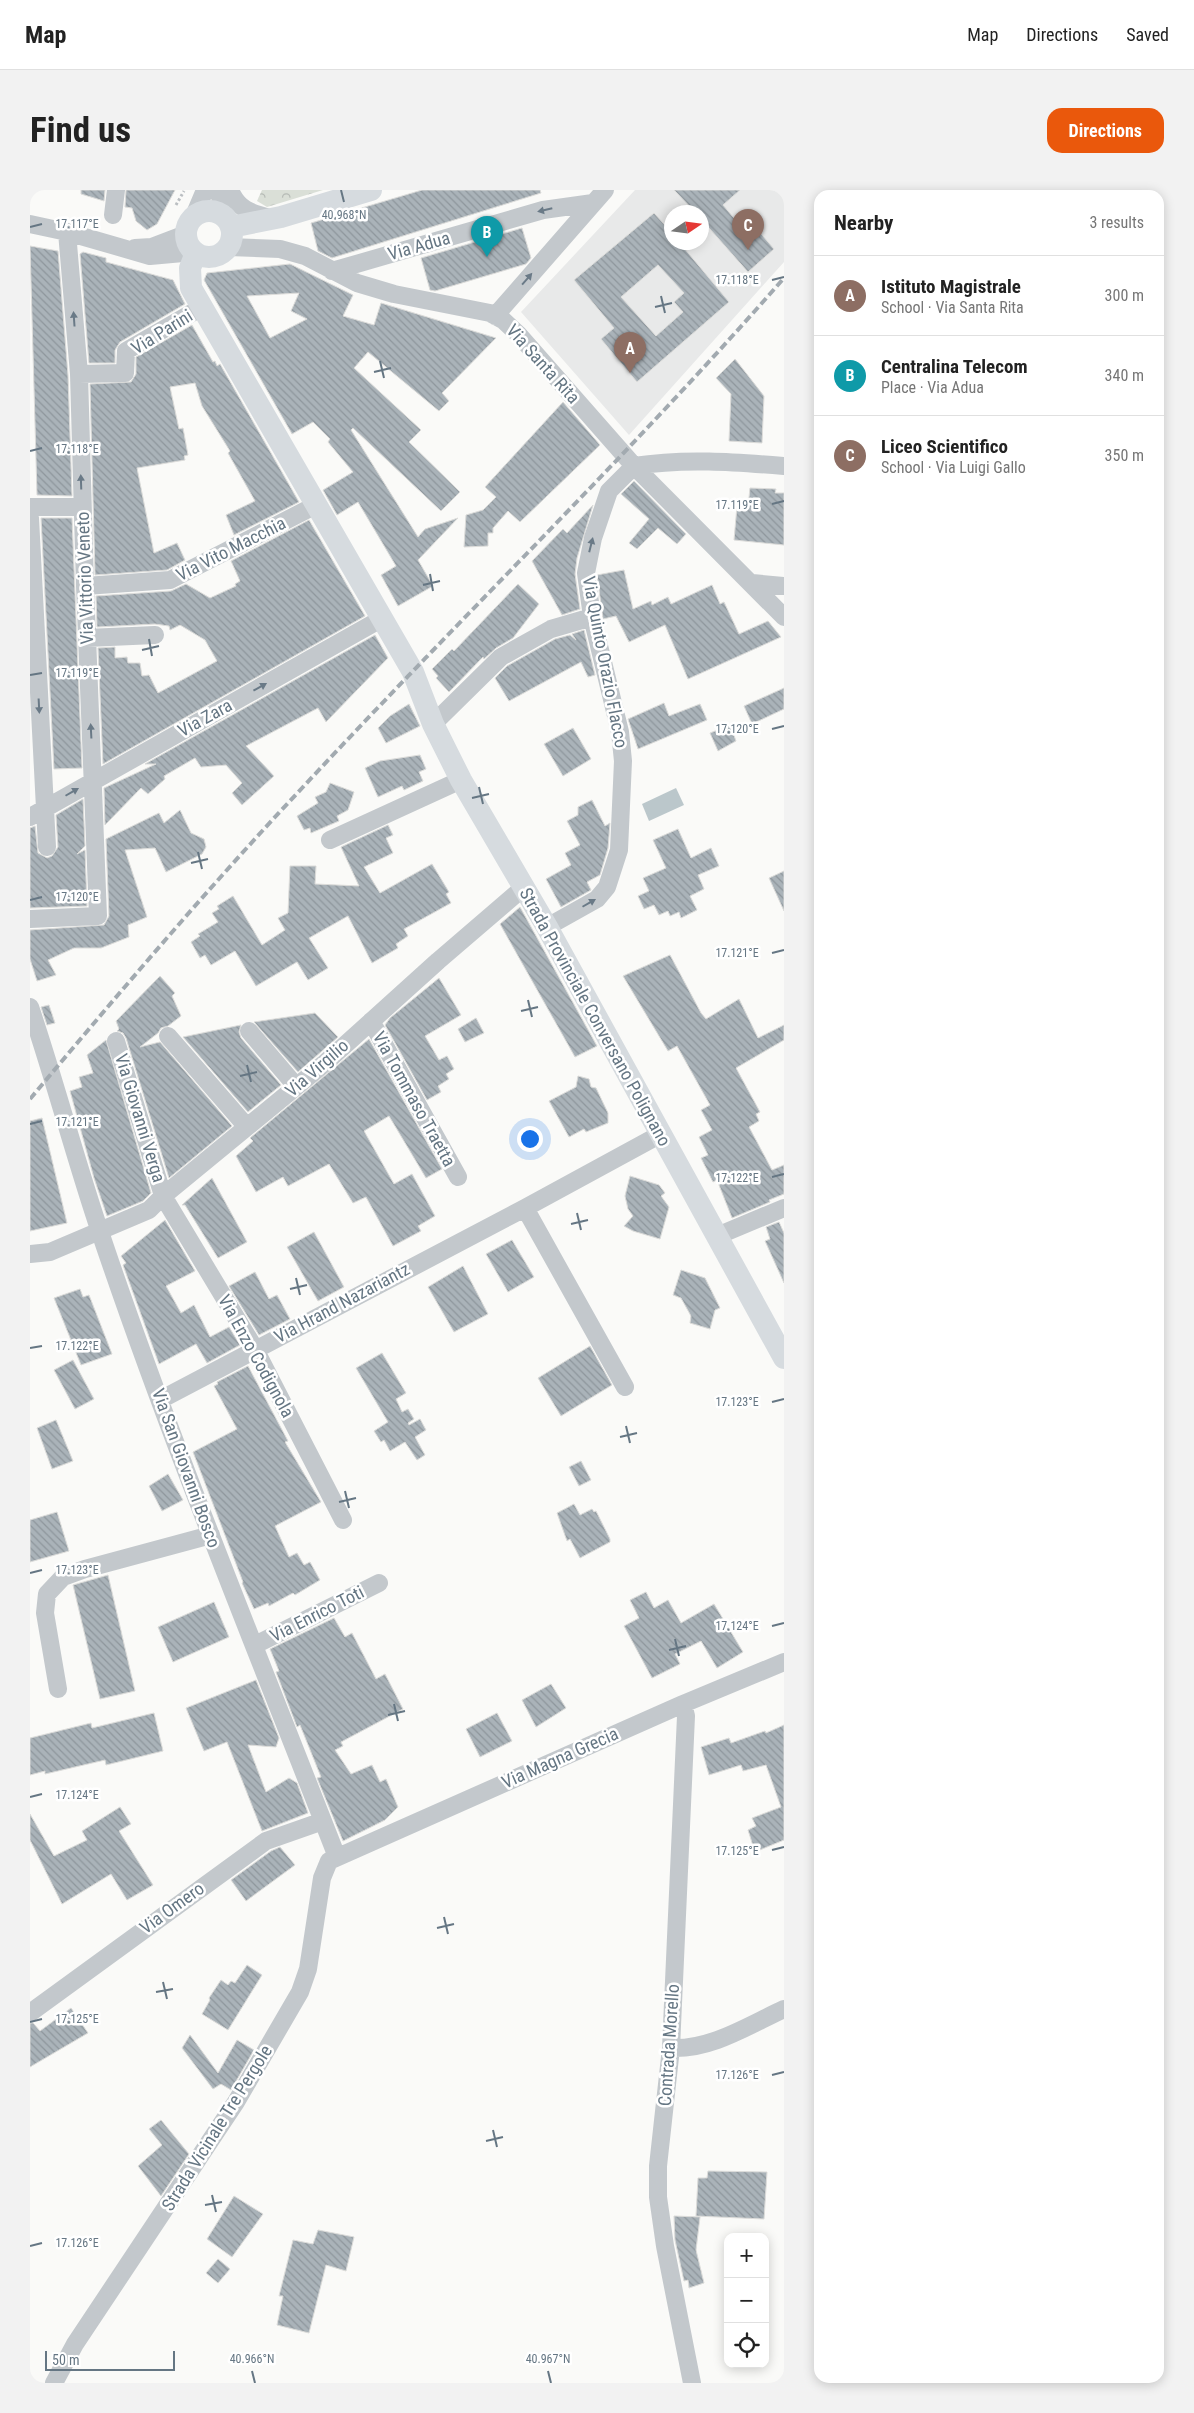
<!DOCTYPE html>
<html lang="en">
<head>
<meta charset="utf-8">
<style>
  body { margin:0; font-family:"Roboto Condensed",sans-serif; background:#f2f2f2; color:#222 }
  .controls { position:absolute; right:15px; bottom:15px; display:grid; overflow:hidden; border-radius:10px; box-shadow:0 2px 12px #0003 }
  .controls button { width:45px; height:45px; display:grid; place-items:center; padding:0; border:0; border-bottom:1px solid #e0e0e0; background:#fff; color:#222; font:25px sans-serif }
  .compass { position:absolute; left:634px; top:15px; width:45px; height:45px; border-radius:50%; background:#fff; box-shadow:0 2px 12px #0003; rotate:77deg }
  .scale { position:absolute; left:15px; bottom:12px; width:130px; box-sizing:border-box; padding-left:5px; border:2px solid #657683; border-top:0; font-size:14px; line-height:18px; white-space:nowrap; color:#657683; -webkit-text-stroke:4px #fff; paint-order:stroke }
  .you { position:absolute; left:499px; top:948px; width:18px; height:18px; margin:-12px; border:4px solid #fff; border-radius:50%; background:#1a73e8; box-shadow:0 0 0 8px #1a73e833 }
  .badge { display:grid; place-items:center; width:32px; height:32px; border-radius:50%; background:#ea580c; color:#fff; font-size:16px; font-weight:700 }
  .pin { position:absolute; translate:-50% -41px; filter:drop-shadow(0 1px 2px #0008) }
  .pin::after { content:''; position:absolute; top:26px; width:18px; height:15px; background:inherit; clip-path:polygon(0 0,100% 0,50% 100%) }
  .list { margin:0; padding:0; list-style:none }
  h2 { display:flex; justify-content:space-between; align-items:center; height:65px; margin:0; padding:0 20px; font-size:21px }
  h2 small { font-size:16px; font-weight:400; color:#767676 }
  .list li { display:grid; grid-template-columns:32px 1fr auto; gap:15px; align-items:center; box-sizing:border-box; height:80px; padding:0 20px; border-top:1px solid #e0e0e0 }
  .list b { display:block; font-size:19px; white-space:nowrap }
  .list p { margin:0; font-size:16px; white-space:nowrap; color:#767676 }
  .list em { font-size:16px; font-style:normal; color:#767676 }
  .icon { flex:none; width:28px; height:28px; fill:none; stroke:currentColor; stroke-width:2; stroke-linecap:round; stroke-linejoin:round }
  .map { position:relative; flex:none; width:754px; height:2193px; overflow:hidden; border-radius:15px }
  header { display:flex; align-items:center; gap:30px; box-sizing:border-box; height:70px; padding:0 25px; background:#fff; border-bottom:1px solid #e0e0e0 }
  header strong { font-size:24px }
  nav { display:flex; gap:28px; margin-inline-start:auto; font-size:18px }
  .intro { display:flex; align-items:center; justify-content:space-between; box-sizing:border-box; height:120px; padding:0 30px }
  h1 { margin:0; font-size:35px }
  .button { padding:12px 22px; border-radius:15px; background:#ea580c; color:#fff; font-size:18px; font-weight:700 }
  main { display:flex; gap:30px; padding:0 30px }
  aside { flex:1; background:#fff; border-radius:15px; box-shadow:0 2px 12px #0003 }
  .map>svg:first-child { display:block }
  .built { fill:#e8e9e9; fill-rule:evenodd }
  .park { fill:url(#park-crowns) }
  .water { fill:#bbc7cb }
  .building { fill:url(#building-back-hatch); stroke:#dcdcda; fill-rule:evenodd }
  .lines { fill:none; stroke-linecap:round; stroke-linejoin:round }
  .path { stroke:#bbbfc2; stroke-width:3; stroke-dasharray:2.5 2.5; stroke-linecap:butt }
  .minor { stroke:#c3c8cc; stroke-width:18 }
  .major { stroke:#d6dbdf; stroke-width:22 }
  .rail { stroke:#a2aab0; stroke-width:4; stroke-dasharray:8 4; stroke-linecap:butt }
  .oneway { fill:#6a7a87 }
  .ticks { fill:none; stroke:#657683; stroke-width:2 }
  .labels { text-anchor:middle; stroke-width:5; stroke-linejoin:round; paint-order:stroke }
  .street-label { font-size:18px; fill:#657683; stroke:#fff }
  .ticks-label { font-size:12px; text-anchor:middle; fill:#657683; stroke:#fff; stroke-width:5; stroke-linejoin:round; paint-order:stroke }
</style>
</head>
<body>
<header>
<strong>Map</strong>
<nav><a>Map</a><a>Directions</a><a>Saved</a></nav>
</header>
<div class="intro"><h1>Find us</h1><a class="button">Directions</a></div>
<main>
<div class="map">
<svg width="754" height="2193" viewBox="0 0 754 2193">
  <defs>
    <pattern id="park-crowns" width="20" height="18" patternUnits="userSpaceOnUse" patternTransform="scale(1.25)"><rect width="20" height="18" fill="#dadfd7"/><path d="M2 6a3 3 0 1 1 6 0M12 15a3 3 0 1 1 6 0" fill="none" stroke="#b4b9b4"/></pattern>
    <pattern id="building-back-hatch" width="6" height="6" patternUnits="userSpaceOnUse" patternTransform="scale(1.25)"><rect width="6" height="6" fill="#aab3b9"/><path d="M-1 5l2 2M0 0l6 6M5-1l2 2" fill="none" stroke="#8e969c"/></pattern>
  </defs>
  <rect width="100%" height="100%" fill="#fafaf8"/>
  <path class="built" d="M605 0H754V72L599 245 491 122ZM642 22H672V52H642Z"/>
  <path class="park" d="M232 0H293L237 17 227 11Z"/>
  <path class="water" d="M646 598 654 615 619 631 612 614Z"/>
  <path class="building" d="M51 0H75L74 11 51 4Z
    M96 0H145L127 34 117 40 106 31 102 18 95 17Z
    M392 0H510L511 3 302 68 288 61 281 33Z
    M644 0H710L693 15 719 46 727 39 744 59 718 82 672 30V22H665Z
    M624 23 642 43V52H649L699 112 607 192 571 149 584 138 544 90ZM628 75 654 103 644 112 653 122 626 146 591 107Z
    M492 38 501 68 496 74 405 101 400 100 391 68Z
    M0 56 28 61 38 185 42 306 7 305Z
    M53 62 76 68V72L143 90 155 114 90 152 85 160V173H59L50 64Z
    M260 74 323 105 313 126 344 135 351 113 466 148 412 203 419 211 409 221 338 162 324 178 391 240 379 252 430 302 411 321 323 238 321 240 388 347 395 339 428 328 388 370 403 396 368 416 351 385 366 376 328 312 307 325 293 300 323 282 298 252 300 249 283 232 262 244 174 90 177 83ZM269 103 261 121 277 129 240 148 217 106Z
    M162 135 183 172 185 171 187 176 190 174 269 312 204 345 196 325 225 311 198 263 200 261 172 216 165 193 140 197 149 239 153 238 158 265 154 266 155 270 107 278 124 363 147 353 155 370 137 380 65 385 60 194 101 192 106 184V167Z
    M705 169 734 206 732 253 699 251 701 204 686 188Z
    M533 212 570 255 490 332 478 321 463 338V343H458V356L434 357 436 325 453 320 466 307 455 297Z
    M604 291 656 344 647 354 628 338 607 359 599 353 619 329 591 304Z
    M720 298 746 299 745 303H754V355L704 350 707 316 718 317Z
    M563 315 547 368 545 384 550 419 532 425 502 371 533 339 537 343Z
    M11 328H42L52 578 24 579Z
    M279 330 335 426 73 574 68 458 85 457V468L97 467 98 473H110L112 486 119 485 128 503 187 471 175 450 150 435 140 440 139 436 125 434 67 437 66 406 141 401 156 394 180 408 206 396 205 394 210 391 201 371Z
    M594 380 603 419 621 411 622 415 638 407 641 414 682 395 690 414 694 412 709 444 738 431 751 447 658 489 635 435 599 452 586 426 573 429 567 385Z
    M488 394 509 414 483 448 466 458 454 469 453 467 419 502 406 488 408 486 402 479 422 459 424 461Z
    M554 440 565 485 558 487 551 472 479 511 465 488 477 476 525 449 540 445 546 450 542 444Z
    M345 445 358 468 296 532 288 518 216 556 244 586 212 615 202 603 212 593 196 575 171 577 165 568 134 586 135 589 118 604 111 598 75 635 74 598 126 574H115Z
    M754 498V519L722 534 714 516Z
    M634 513 639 526 670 514 677 530 608 559 598 529Z
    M379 514 390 536 356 553 348 538 360 526Z
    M700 535 706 551 688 561 680 543Z
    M543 538 561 569 533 586 514 554Z
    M390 565 396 579 389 582 393 591 374 600 372 596 348 607 335 578 350 571Z
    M300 593 324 602 318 620 307 626 309 631 281 643 280 638 274 640 267 626 288 613 285 607 296 602Z
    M53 609 55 656 47 664 55 660 57 716 0 718V638L5 636 8 663 17 668 22 666 28 657 26 625Z
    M562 610 575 636 580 633 578 658 570 685 557 692 561 700 531 717 516 689 541 675 535 663 550 655 537 631 548 625V617Z
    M150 620 161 643 174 649 176 657 172 664 136 682 125 658 95 660 117 727 98 735 99 747 71 758H44L18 770 26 785 7 791 0 769V740L74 735 79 726 76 649 129 623 134 633Z
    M358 635 363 645 356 648 363 663 334 677 350 703 402 674 419 702 416 704 421 713 374 739 378 746 366 754 368 758 342 773 318 726 279 748 298 778 278 790 267 772 226 796 205 761 181 775 175 765 170 768 161 752 170 746 168 744 188 732 182 723 189 719 187 716 203 706 232 755 255 740 248 728 258 723 260 676H286L285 694 329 696 311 657Z
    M648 639 661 668 681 658 689 676 668 685 674 699 660 706 667 720 651 728 649 722 640 726 638 721 629 725 624 715 614 719 608 706 619 701 613 688 636 678 623 650Z
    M754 681V721L739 688Z
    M490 717 567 856 545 867 470 734Z
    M640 765 671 823 676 829 709 809 728 848 754 835V850L706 878 730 922 726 924 729 931 719 937 742 980 754 975V1004L739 1010 740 1012 702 1028 687 990 683 992 671 968 678 965 669 947 682 940 671 920 680 915 647 856 638 861 593 786Z
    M130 786 145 803 142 806 151 826 138 836 131 838 128 843 110 857 130 852 202 936 139 988 96 848 93 843 87 841 89 839 86 831Z
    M409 788 431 825 395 846 409 870 417 866 424 879 416 884 419 889 408 896 411 902 397 910 355 835 360 828Z
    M19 815 25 833 17 835 11 817Z
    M285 823 308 847 268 882 224 832Z
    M446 828 454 843 435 852 428 839Z
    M211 835 209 842 211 848 251 895 218 922 153 847Z
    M339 849 412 979 396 988 359 926 334 941 364 994 382 984 405 1026 388 1036 391 1041 363 1056 336 1007 323 1013 299 974 258 996 253 987 226 1002 206 966 223 951 220 948Z
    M76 850 121 1003 113 1011 77 1026 64 988 40 901 52 897 49 887 63 883 57 865Z
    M548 886 559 889 561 897 566 898 578 923V933L556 942 554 939 539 947 519 911 546 897Z
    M12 928 37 1033 0 1041V931Z
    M600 986 629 995 635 1003 631 1006 639 1017 630 1049 603 1041 594 1036 603 1026 598 1019 595 1006Z
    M182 988 217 1052 188 1068 155 1015H152Z
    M135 1030 165 1081 136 1096 151 1123 164 1115 180 1147 199 1137 210 1155 177 1173 166 1154 129 1174 93 1075 96 1073 91 1066Z
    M749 1032 754 1043V1093L735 1051 740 1049 736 1037Z
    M284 1042 314 1097 288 1111 257 1057Z
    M482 1050 504 1087 478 1102 456 1064Z
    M433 1076 458 1124 424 1142 398 1097Z
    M651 1080 675 1088 690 1118 685 1120 680 1139 660 1133 661 1126 651 1108 643 1105Z
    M225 1082 239 1109 247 1105 260 1129 229 1145 199 1096Z
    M50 1099 53 1107 59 1105 82 1164 51 1175 24 1108Z
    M560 1156 582 1195 531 1226 508 1188Z
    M352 1163 376 1203 366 1209 372 1222 378 1219 384 1229 378 1233 379 1235 390 1229 396 1240 385 1247 395 1265 387 1270 375 1252 360 1261 354 1250 351 1252 344 1241 358 1232 326 1178Z
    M43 1170 64 1209 45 1219 24 1180Z
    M218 1176 258 1251 255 1252 291 1312 245 1336 259 1367 267 1363 274 1375 280 1372 290 1390 265 1405 263 1403 239 1416 238 1413 224 1419 212 1393 213 1392 163 1262 207 1239 184 1196 188 1194 187 1192Z
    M26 1230 43 1271 22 1279 7 1238Z
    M551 1271 561 1290 549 1296 539 1277Z
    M138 1284 153 1310 132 1321 119 1296Z
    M544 1314 550 1325 562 1319 564 1322 566 1321 580 1349V1352L550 1368 540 1349 537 1351 527 1323Z
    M27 1322 39 1361 0 1372V1330Z
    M78 1385 105 1501 70 1509 43 1395Z
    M616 1402 624 1418 638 1410 651 1433 684 1414 713 1462 687 1478 671 1451 645 1464 650 1474 622 1488 594 1436 609 1428 600 1410Z
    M184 1412 199 1447 143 1472 128 1437Z
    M304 1428 315 1447 322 1443 346 1489 355 1484 373 1519 311 1552 313 1556 305 1560 321 1584 342 1575 350 1592 356 1589 368 1617 355 1630 313 1651 287 1588 291 1587 270 1535 267 1537 246 1482 249 1481 240 1459Z
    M226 1490 249 1548 246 1557 218 1555 236 1602 259 1588 267 1593 278 1623 232 1641 197 1552 174 1561 156 1518Z
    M521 1494 536 1518 506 1537 492 1510Z
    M124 1523 133 1561 76 1575 75 1570 15 1584V1581L0 1585V1548L61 1533 62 1538Z
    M467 1523 482 1551 450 1567 436 1539Z
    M754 1535V1650L725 1662 718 1640 726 1636 722 1628 751 1617 736 1575 713 1581 711 1575 679 1585 671 1557 699 1548 701 1553 735 1541 736 1543Z
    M90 1617 101 1634 89 1641 123 1695 97 1710 81 1684 32 1714 0 1650V1624L24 1666 57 1650 52 1641Z
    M250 1657 265 1675 216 1711 201 1690 241 1661Z
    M217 1775 232 1785 198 1840 172 1824 180 1810 179 1808 191 1790 198 1795 201 1791 205 1793Z
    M41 1818 58 1843 0 1877V1833H3L10 1841Z
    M160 1845 188 1883 207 1850 224 1860 201 1900 191 1894 183 1899 152 1858Z
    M131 1930 159 1964 131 2006 108 1976 132 1955 119 1939Z
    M678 1981 737 1982 734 2029 666 2026 668 1988H677Z
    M204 2006 233 2024 202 2067 177 2049Z
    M644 2026 670 2027 666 2060 674 2093 659 2098 658 2090 654 2091 645 2050Z
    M288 2040 324 2047 316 2081 296 2075 279 2143 247 2135 253 2106H249L263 2050 283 2054Z
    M188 2069 200 2079 188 2093 176 2083Z"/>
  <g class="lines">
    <path class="path" d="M146 15 154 1"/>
    <path class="minor" d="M190 0 191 24
      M200 0C208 19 220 23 240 28
      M83 25 86 0
      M164 26 175 0
      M0 34 37 42 120 66 164 62
      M199 57 250 59 275 66 327 93 364 104 460 123 473 130 488 144 604 276 754 427
      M105 58 122 57 156 44
      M302 81 513 20 563 13
      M465 126 575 0
      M49 184 95 183 96 161 172 117
      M604 276C654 268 704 272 754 276
      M0 317H52
      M0 328 17 657
      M722 393 754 396
      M55 396 140 390 286 315
      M57 448 125 445
      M403 534 471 467 521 439 562 427
      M0 627 351 429
      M300 650 431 590
      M0 729 68 726 55 396 49 184 37 42
      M517 737 567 709 577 697 589 660 593 571 590 542 562 427 556 383 563 348 579 301 604 276
      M0 817C25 891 45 968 70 1042 141 1253 226 1459 307 1667
      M341 831 428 987
      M219 841 266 896
      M138 846 217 937
      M86 851 133 1006 225 1159 313 1330
      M495 1018 595 1197
      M687 1046 754 1018
      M0 1064 20 1062 119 1020 133 1006 295 873 408 771 493 698
      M130 1210 495 1018 631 944
      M225 1455 349 1393
      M28 1499 15 1423 17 1404 33 1387 55 1379 181 1345
      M653 1514 656 1526 641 1858 628 1976V2007L635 2056 662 2193
      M0 1823 236 1651 293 1631
      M641 1858C681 1860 719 1835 754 1819
      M24 2193 45 2154 206 1912 270 1802 278 1779 292 1688 299 1671 653 1514 754 1472"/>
    <path class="major" d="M156 44a23 23 0 1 1 46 0a23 23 0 1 1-46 0Z
      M201 37 251 27 341 0
      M166 63 160 78 161 98 383 482 403 534 431 590 517 737 754 1168"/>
    <path class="rail" d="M0 909C89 803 178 698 273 597 432 426 600 264 754 88"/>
  </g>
  <defs><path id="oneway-solid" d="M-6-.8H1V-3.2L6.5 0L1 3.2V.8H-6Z" transform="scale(1.25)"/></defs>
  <g class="oneway">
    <use href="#oneway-solid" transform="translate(515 20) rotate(167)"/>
    <use href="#oneway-solid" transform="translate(497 89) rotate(-49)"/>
    <use href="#oneway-solid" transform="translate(44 129) rotate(-94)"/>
    <use href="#oneway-solid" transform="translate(51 292) rotate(-92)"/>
    <use href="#oneway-solid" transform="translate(561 355) rotate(-76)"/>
    <use href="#oneway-solid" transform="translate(230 497) rotate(-29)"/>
    <use href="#oneway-solid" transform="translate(9 516) rotate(87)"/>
    <use href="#oneway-solid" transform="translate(61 541) rotate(-93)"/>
    <use href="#oneway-solid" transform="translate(42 602) rotate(-30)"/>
    <use href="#oneway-solid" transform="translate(559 713) rotate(-30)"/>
  </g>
  <path class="ticks" d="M311 0 314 12M0 37 12 34M742 90 754 87M631 106 635 123M625 117 642 113M350 171 354 188M344 182 361 178M0 261 12 258M742 314 754 311M400 384 403 401M393 395 410 391M119 449 122 466M112 460 129 456M0 485 12 483M742 539 754 536M449 597 453 614M442 608 459 604M168 662 172 679M161 673 178 669M0 710 12 707M742 763 754 760M498 810 502 827M491 821 508 817M217 875 221 892M210 886 227 882M0 934 12 931M742 987 754 984M547 1023 551 1040M541 1034 558 1030M266 1088 270 1105M260 1099 277 1095M0 1158 12 1156M742 1212 754 1209M596 1236 600 1253M590 1247 607 1243M315 1301 319 1318M309 1312 326 1308M0 1383 12 1380M742 1436 754 1433M645 1449 649 1466M639 1460 656 1456M364 1514 368 1531M358 1525 375 1521M0 1607 12 1604M742 1660 754 1657M414 1727 418 1744M407 1738 424 1734M133 1792 137 1809M126 1802 143 1799M0 1832 12 1829M742 1885 754 1882M463 1940 467 1957M456 1951 473 1947M182 2005 186 2022M175 2015 192 2012M0 2056 12 2053M222 2181 225 2193M518 2181 521 2193"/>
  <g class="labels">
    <g class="street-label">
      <text transform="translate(389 56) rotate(-16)" y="6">Via Adua</text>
      <text transform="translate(132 142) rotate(-32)" y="6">Via Parini</text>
      <text transform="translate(513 174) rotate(48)" y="6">Via Santa Rita</text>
      <text transform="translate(201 359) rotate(-27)" y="6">Via Vito Macchia</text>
      <text transform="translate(55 388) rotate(-92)" y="6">Via Vittorio Veneto</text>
      <text transform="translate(575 472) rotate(79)" y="6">Via Quinto Orazio Flacco</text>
      <text transform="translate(175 528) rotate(-29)" y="6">Via Zara</text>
      <text transform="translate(565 827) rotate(61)" y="6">Strada Provinciale Conversano Polignano</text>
      <text transform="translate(287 878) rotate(-41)" y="6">Via Virgilio</text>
      <text transform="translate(384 909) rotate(61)" y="6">Via Tommaso Traetta</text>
      <text transform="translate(110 928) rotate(73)" y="6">Via Giovanni Verga</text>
      <text transform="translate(312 1113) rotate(-28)" y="6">Via Hrand Nazariantz</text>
      <text transform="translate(226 1166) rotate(61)" y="6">Via Enzo Codignola</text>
      <text transform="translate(156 1278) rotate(70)" y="6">Via San Giovanni Bosco</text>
      <text transform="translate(287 1424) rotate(-27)" y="6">Via Enrico Toti</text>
      <text transform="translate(530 1568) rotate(-24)" y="6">Via Magna Grecia</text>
      <text transform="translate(142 1718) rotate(-36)" y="6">Via Omero</text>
      <text transform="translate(639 1855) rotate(-86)" y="6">Contrada Morello</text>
      <text transform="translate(187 1938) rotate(-58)" y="6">Strada Vicinale Tre Pergole</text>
    </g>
  </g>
  <g class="ticks-label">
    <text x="314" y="29">40.968°N</text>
    <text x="47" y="38">17.117°E</text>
    <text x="707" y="94">17.118°E</text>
    <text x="47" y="263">17.118°E</text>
    <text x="707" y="319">17.119°E</text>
    <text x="47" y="487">17.119°E</text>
    <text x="707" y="543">17.120°E</text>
    <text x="47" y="711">17.120°E</text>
    <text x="707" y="767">17.121°E</text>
    <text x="47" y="936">17.121°E</text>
    <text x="707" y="992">17.122°E</text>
    <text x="47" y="1160">17.122°E</text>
    <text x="707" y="1216">17.123°E</text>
    <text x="47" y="1384">17.123°E</text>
    <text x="707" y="1440">17.124°E</text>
    <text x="47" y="1609">17.124°E</text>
    <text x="707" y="1665">17.125°E</text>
    <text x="47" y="1833">17.125°E</text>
    <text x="707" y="1889">17.126°E</text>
    <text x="47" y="2057">17.126°E</text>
    <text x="222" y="2173">40.966°N</text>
    <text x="518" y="2173">40.967°N</text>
  </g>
</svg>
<div class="controls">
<button>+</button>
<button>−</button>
<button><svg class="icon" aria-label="locate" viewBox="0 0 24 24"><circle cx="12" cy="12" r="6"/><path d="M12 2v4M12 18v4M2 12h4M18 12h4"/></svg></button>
</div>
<svg class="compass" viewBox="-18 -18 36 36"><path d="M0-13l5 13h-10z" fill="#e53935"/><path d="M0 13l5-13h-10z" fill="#767676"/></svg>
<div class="scale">50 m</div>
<div class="you"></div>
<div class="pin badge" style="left:600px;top:183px;background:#8d6e63">A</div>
<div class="pin badge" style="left:457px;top:67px;background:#0f9aa8">B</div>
<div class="pin badge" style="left:718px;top:60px;background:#8d6e63">C</div>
</div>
<aside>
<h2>Nearby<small>3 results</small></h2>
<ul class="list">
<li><span class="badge" style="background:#8d6e63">A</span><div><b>Istituto Magistrale</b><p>School · Via Santa Rita</p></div><em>300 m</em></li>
<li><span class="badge" style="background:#0f9aa8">B</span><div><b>Centralina Telecom</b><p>Place · Via Adua</p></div><em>340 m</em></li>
<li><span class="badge" style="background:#8d6e63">C</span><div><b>Liceo Scientifico</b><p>School · Via Luigi Gallo</p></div><em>350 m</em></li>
</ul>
</aside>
</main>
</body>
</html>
